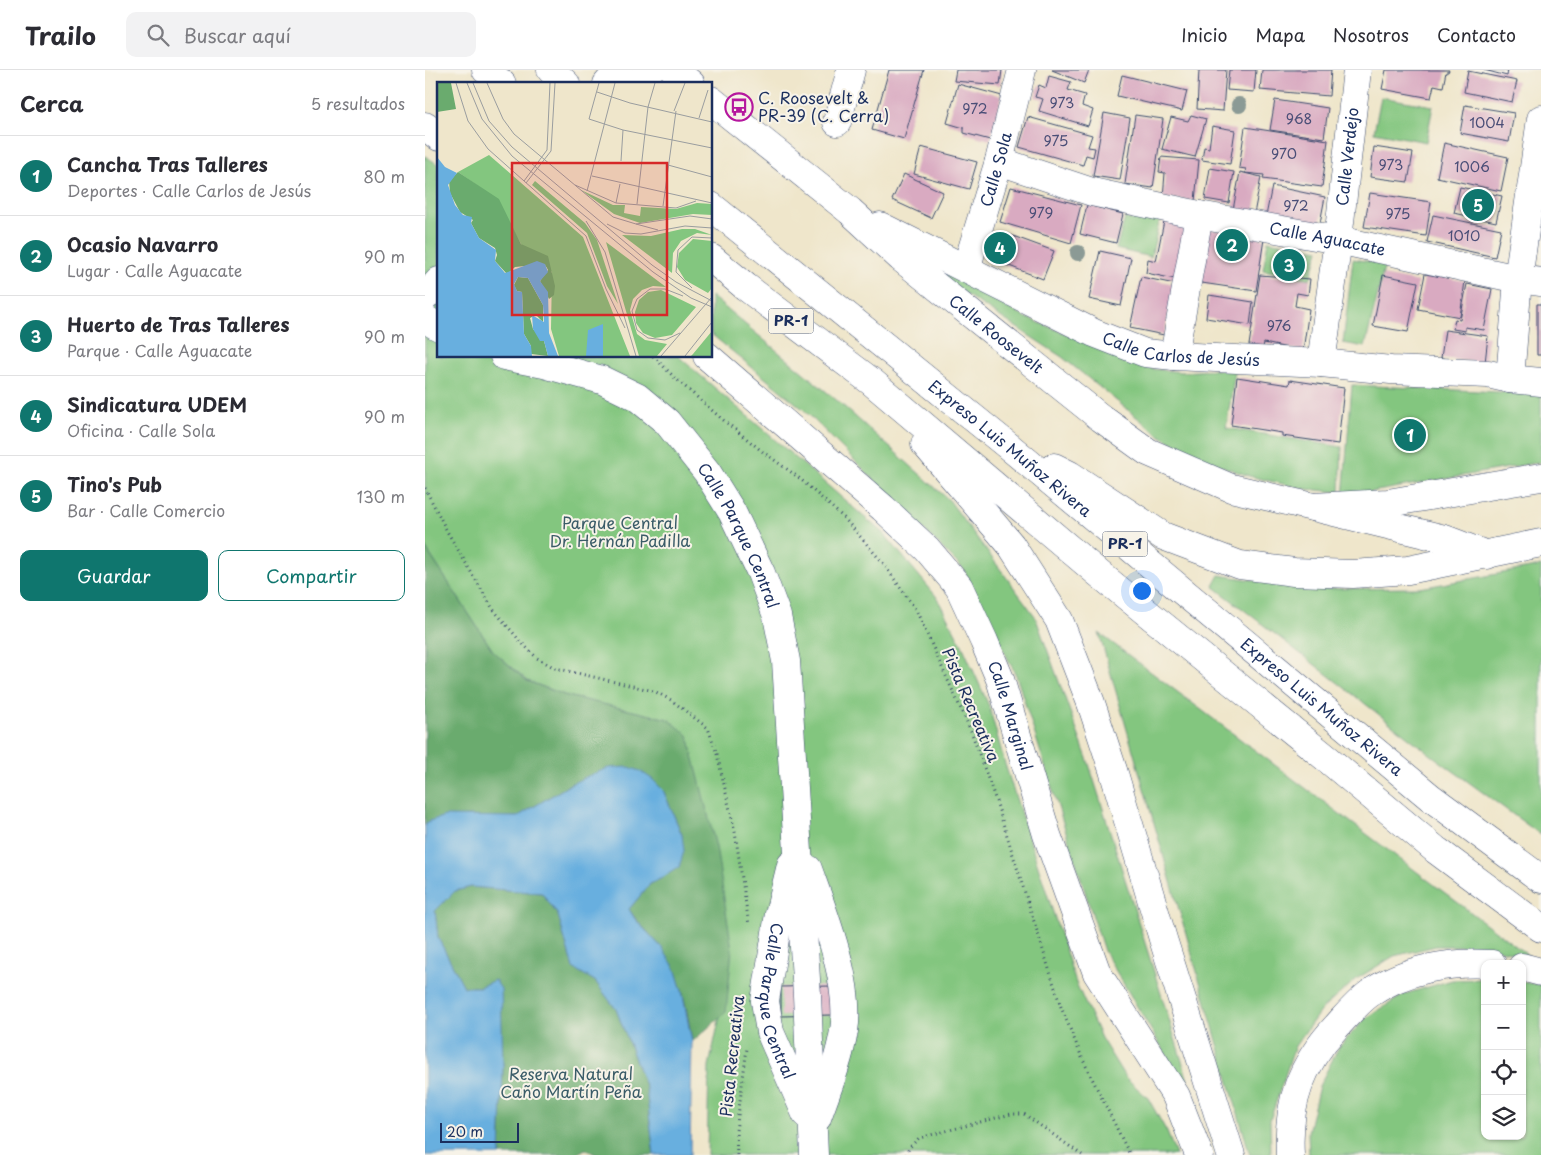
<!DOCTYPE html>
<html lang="es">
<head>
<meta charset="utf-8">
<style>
  body { margin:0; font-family:"Playpen Sans",sans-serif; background:#f2f2f3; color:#2b2b33 }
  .controls { position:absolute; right:15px; bottom:15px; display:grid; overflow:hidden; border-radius:10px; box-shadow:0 1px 4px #0004 }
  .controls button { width:45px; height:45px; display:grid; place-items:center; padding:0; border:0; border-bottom:1px solid #e1e1e2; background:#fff; color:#2b2b33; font:25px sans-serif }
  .scale { position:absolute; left:15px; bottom:12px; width:79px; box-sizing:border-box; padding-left:5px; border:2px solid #1b2f5e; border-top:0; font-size:14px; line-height:18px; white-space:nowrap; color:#1b2f5e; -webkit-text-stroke:4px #f7f3e8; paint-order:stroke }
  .you { position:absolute; left:716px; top:520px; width:18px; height:18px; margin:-12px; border:4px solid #fff; border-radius:50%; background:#1a73e8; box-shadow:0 0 0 8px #1a73e833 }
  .badge { display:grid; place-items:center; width:32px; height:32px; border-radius:50%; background:#0f766e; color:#fff; font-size:16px; font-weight:700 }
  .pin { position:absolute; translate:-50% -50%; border:2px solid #fff; box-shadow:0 1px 5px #0006 }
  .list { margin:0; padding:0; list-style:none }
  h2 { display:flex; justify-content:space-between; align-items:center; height:65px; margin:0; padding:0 20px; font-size:21px }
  h2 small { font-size:16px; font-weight:400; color:#7c7c81 }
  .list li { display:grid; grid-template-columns:32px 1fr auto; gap:15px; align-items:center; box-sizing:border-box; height:80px; padding:0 20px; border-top:1px solid #e1e1e2 }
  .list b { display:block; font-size:19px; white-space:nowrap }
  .list p { margin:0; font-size:16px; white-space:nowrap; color:#7c7c81 }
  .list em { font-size:16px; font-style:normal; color:#7c7c81 }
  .actions { display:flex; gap:10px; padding:15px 20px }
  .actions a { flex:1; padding:11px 0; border:1px solid #0f766e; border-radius:10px; text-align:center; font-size:18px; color:#0f766e }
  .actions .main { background:#0f766e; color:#fff }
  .icon { flex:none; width:28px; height:28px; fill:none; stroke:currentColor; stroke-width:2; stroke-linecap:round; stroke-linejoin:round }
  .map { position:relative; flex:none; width:1116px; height:1085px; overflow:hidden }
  header { display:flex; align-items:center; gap:30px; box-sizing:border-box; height:70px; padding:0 25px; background:#fff; border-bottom:1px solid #e1e1e2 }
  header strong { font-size:24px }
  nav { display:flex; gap:28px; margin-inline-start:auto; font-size:18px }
  .search { width:350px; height:45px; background:#f2f2f3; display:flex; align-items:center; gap:12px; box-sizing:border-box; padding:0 18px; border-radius:10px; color:#7c7c81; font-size:19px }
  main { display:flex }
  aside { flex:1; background:#fff }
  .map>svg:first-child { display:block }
  .green { fill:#83c67f; stroke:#4f7a6e }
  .forest { fill:#6aab6e; stroke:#426d66 }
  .water { fill:#68afdf; stroke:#426f9e }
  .building { fill:#d9aac1 }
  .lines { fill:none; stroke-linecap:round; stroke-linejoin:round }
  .minor-casing { stroke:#3b4a6e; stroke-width:29 }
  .highway-casing { stroke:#3b4a6e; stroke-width:29 }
  .path { stroke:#3b4a6e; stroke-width:3; stroke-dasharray:1 4; stroke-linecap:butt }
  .minor { stroke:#fff; stroke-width:28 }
  .highway { stroke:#fff; stroke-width:28 }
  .tree { fill:#8b9a95 }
  .labels { text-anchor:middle; stroke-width:4; stroke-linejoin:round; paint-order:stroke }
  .number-label { font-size:14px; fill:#4a4e77 }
  .shield { fill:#f7f3e8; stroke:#5d6a87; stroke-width:1 }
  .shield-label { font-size:15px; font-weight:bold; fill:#1b2f5e }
  .poi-label { font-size:16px; fill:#1b2f5e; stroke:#f7f3e8; text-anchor:start }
  .street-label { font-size:16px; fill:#1b2f5e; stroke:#f7f3e8 }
  .park-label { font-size:16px; fill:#3a5c68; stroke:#f7f3e8 }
  .inset-road { fill:none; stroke:#9a9d9f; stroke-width:1 }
  .view { fill:#d62828; fill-opacity:0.15; stroke:#d62828; stroke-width:2.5 }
  .inset-edge { fill:none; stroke:#1b2f5e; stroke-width:2.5 }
</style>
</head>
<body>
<header>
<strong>Trailo</strong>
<div class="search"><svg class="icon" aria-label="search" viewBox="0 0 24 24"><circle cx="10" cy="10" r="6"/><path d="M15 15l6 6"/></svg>Buscar aquí</div>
<nav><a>Inicio</a><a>Mapa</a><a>Nosotros</a><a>Contacto</a></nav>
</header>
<main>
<aside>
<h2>Cerca<small>5 resultados</small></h2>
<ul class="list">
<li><span class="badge">1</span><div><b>Cancha Tras Talleres</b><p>Deportes · Calle Carlos de Jesús</p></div><em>80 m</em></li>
<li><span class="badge">2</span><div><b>Ocasio Navarro</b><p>Lugar · Calle Aguacate</p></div><em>90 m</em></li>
<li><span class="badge">3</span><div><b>Huerto de Tras Talleres</b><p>Parque · Calle Aguacate</p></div><em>90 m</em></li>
<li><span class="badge">4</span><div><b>Sindicatura UDEM</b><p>Oficina · Calle Sola</p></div><em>90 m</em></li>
<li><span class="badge">5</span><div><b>Tino's Pub</b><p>Bar · Calle Comercio</p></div><em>130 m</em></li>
</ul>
<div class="actions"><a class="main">Guardar</a><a>Compartir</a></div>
</aside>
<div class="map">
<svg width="1116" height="1085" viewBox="0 0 1116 1085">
  <rect width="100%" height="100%" fill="#f7f3e8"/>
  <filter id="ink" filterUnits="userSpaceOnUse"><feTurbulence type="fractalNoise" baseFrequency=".02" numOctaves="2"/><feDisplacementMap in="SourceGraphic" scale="10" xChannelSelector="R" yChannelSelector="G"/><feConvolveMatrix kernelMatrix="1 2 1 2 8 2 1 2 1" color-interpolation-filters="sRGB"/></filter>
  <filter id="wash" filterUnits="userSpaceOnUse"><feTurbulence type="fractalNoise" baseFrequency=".0096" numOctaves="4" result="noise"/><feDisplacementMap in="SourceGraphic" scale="20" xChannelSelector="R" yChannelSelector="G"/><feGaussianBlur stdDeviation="1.12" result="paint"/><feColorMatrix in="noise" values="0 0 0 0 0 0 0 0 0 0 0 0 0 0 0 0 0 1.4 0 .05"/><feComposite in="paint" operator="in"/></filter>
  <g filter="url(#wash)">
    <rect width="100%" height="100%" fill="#efe6cb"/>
    <path class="green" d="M956 27 1008 36 1001 72 949 62Z
      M0 86 14 95V286H253L460 465 511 526 537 575 564 636 580 694 651 913 676 968 700 1007 723 1028 742 1062 751 1085H282L284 996 301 919 243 649 142 626 103 611 68 581 0 477Z
      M710 144 735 149 726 187 691 179 700 148 708 150Z
      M843 171 894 180 885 209 838 200Z
      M494 187 600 247 728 299 757 302 814 298 810 302 801 358 917 377 915 422 879 419 824 406 774 388 734 365 637 287 528 216Z
      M928 189 960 194 940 277 918 273Z
      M286 226 415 333 524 430 610 546 663 691 763 1010 753 1005 679 881 591 605 539 500 378 339 286 264Z
      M927 315 1116 324V392L918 427Z
      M1116 496V765L1005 684 788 516 794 505 889 519 995 518Z
      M674 563 1104 886 1057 876H1011L969 886 933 908 896 940 870 976 845 1050 846 1085H825Z
      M1060 909V1066H1097V912L1116 915V1085H884L883 1062 894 1016 914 977 941 948 980 924 1027 910Z"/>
    <path class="forest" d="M0 477 68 581 102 611 142 626 243 649 263 665 291 777 307 879 301 942 267 972C262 939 257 905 236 878 226 864 213 854 204 839L225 814 237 808 257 765 238 720 146 714 92 747 60 748 43 746 4 751 0 756Z
      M46 817 117 823 133 845 148 898 170 911 191 939 221 1018 229 1085H172L160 1079 151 1085H75L78 996 70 911 54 917H39L13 868 10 841 30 821Z"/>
    <path class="water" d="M204 697 215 701 227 709 238 720 257 765 259 781 254 797 237 808 225 814 204 839 210 849 237 878 250 898 257 921 267 972 265 1085H229L221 1018 191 939 170 911 148 898 133 845 117 823 46 817 30 821 10 841 13 868 39 917H54L70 910 76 919 78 996 75 1085H0V756L4 751 20 746 92 747 146 714 165 705 184 698Z"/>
    <g id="blocks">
      <path class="building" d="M464 0H499L479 69 447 60Z
        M531 0H577L575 15 529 11Z
        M627 0H664L659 13Z
        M774 0H801L798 41 772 39Z
        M804 0H831L829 22 802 20Z
        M837 0H906L904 26 835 20Z
        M961 0H1024L1023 2H1021L1018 17 1009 15 1006 28 957 19Z
        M1059 0H1083L1082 6Z
        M1043 1 1092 11 1087 32 1039 22Z
        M697 5 762 21 757 41 692 26Z
        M624 6 646 12 643 20 660 25 657 36 668 40 663 56 614 41 618 29 610 27 614 15 621 18Z
        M533 14 577 26 565 70 539 63V58L522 53Z
        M850 30 903 38 899 68 845 60Z
        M1040 35 1089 43 1084 72 1035 63Z
        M679 43 705 48 695 110 668 106Z
        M710 45 738 49 728 118 700 114Z
        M766 45 781 49 770 87 737 79 746 47 763 51Z
        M603 47 667 65 663 77 670 78 668 87 661 85 658 95 594 77Z
        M787 56 810 60 805 94 777 90 779 77 784 78Z
        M820 57 903 70 897 117 838 109 839 105 820 103 821 99 814 98Z
        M1019 73 1083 87 1076 121 1012 107Z
        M496 77 552 92 544 119 489 104Z
        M949 77 988 83 983 112 945 107Z
        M736 87 774 90 770 131 738 128 740 103 734 102Z
        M785 98 809 102 804 133 780 129Z
        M815 102 836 107 829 144 808 140Z
        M479 104 518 122 506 148 467 130Z
        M847 116 900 127 895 153 841 146Z
        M586 117 656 135 646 173 575 152Z
        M1035 117 1077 126 1071 152 1029 143Z
        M945 123 1006 132 1001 166 939 157Z
        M662 135 698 144 691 173 655 164Z
        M1008 145 1076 159 1070 187 1002 172Z
        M739 151 766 157 755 210 721 203 723 189 731 191Z
        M778 158 839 169 831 221 770 212Z
        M577 162 629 181 618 209 566 189Z
        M675 181 706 188 696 236 664 229Z
        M1000 204 1040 211 1035 247 993 239Z
        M835 205 885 209 883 225 872 223 870 236 884 239 878 281 839 273 838 277 824 275Z
        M958 205 993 212 983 262 948 256Z
        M716 207 750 214 739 265 705 258Z
        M1042 214 1067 219 1059 260 1040 257V261L1028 259 1030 249 1035 250Z
        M784 225 828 232 825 255 781 248Z
        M1112 234H1116V285H1112Z
        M1020 260 1063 266 1060 293 1016 288Z
        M812 307 864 315 865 310 919 318 913 374 857 366V363L806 355Z
        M406 916 407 945 356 946V917Z"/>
    </g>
  </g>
  <g filter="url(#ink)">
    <use href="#blocks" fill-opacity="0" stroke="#3b4a6e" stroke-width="1"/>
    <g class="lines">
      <g class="minor-casing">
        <g id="minor">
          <path d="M249 0 266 14"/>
          <path d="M182 14 194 0"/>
          <path d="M212 14 225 0"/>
          <path id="s1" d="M286 30 425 141 476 188 676 348 723 382 806 418 888 437 963 433 1116 407"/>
          <path d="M412 52 426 0"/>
          <path d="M0 56 14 67"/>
          <path id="s2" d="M574 91 667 122 774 145 913 170 1093 209 1116 212"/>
          <path id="s3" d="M455 156 669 263 720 283 749 286 896 293 966 300 1063 304 1085 309 1116 312"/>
          <path id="s4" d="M541 199 574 91 597 0"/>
          <path d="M0 227 14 211"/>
          <path d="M0 249 14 257"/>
          <path id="s5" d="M79 286 119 294 177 310 212 327 242 352 282 402 307 442 336 503 352 546 361 591 382 925 389 1085"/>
          <path id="s6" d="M282 286 458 438 502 479 534 517 559 571 575 609 622 765 672 903 751 1026 774 1085"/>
          <path d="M749 286 774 145"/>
          <path id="s7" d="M896 293 913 170 932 0"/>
          <path d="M1085 309 1093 209 1116 49"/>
          <path id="s8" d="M366 795 354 844 340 931 345 962 381 1044"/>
          <path d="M383 799C399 844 427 914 419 961 414 991 402 1020 392 1048"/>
        </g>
      </g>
      <g class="highway-casing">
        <g id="highway">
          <path d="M61 0 77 14"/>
          <path d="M126 0 141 14"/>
          <path id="s9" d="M286 136 582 375 1005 727 1116 809"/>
          <path d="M286 188 321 217 447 312 673 503 905 691 1011 780 1116 858"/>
          <path d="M500 374 586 475 634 550 666 633 688 700 738 869 806 1085"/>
          <path d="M629 397 645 405 738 466 815 495 869 502 928 504 983 500 1116 473"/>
          <path d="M888 437 1020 469 1062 485"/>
          <path d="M1097 897 1116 902"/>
          <path d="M865 1085C862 1032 876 995 911 957 921 946 932 933 944 924 979 899 1025 891 1067 894"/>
        </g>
      </g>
      <path class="path" d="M228 286 250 308 297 349 338 382 373 407 419 448 458 493 491 540 546 661 571 731 636 937 658 990 705 1085
        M0 418 23 463 68 539 95 571 112 588 130 598 229 621 246 630 283 658 292 684 310 762 324 855
        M312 1085 311 1061 322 978
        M481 1085 484 1078 494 1068 586 1044H599L657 1085"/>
      <use href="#minor" class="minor"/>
      <use href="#highway" class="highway"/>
    </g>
    <g class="tree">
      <circle cx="814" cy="35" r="8"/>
      <circle cx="653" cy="183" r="8"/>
    </g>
  </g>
  <defs>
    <g id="bus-ring" transform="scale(1.4375)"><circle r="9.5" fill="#f7f3e8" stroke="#b5179e" stroke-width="1.5"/><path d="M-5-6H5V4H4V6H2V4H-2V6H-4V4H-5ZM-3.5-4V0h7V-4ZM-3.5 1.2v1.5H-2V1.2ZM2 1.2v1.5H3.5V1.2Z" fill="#b5179e"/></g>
  </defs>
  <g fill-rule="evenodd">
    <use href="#bus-ring" x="314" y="37"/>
  </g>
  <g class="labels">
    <g class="number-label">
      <text x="637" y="38">973</text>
      <text x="550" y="44">972</text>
      <text x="874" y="54">968</text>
      <text x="1062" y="58">1004</text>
      <text x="631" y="76">975</text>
      <text x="859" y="89">970</text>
      <text x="966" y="100">973</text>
      <text x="1047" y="102">1006</text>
      <text x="871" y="141">972</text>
      <text x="616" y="148">979</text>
      <text x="973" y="149">975</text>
      <text x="1039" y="171">1010</text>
      <text x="854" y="261">976</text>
    </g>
    <g class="shield">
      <rect x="343.5" y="238.5" width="45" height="25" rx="4"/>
      <rect x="677.5" y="461.5" width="45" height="25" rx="4"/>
    </g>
    <g class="shield-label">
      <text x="366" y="256">PR-1</text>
      <text x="700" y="479">PR-1</text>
    </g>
    <g class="poi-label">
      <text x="333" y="34">C. Roosevelt &amp;<tspan x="333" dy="18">PR-39 (C. Cerra)</tspan></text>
    </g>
    <g class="street-label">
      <text dy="6" stroke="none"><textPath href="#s7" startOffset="208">Calle Verdejo</textPath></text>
      <text dy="6" stroke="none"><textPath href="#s4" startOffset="104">Calle Sola</textPath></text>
      <text dy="6" stroke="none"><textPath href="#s2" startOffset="338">Calle Aguacate</textPath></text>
      <text dy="6" stroke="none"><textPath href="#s1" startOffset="369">Calle Roosevelt</textPath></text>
      <text dy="6" stroke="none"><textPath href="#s3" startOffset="329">Calle Carlos de Jesús</textPath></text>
      <text dy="6" stroke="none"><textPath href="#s9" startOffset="385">Expreso Luis Muñoz Rivera</textPath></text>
      <text dy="6" stroke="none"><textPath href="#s5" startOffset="314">Calle Parque Central</textPath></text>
      <text transform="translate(546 635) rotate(67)" y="6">Pista Recreativa</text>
      <text dy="6" stroke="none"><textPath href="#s9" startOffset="790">Expreso Luis Muñoz Rivera</textPath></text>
      <text dy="6" stroke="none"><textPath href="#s6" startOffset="481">Calle Marginal</textPath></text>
      <text dy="6" stroke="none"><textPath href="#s8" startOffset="140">Calle Parque Central</textPath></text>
      <text transform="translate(307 986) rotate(-84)" y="6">Pista Recreativa</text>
    </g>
    <g class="park-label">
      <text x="195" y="459">Parque Central<tspan x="195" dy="18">Dr. Hernán Padilla</tspan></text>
      <text x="146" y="1010">Reserva Natural<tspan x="146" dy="18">Caño Martín Peña</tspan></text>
    </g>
  </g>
  <g transform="translate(12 12)">
    <rect width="275" height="275" fill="#efe6cb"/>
    <path d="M52 73 146 155 193 274H122L114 247 115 190 84 162 67 130 47 108 21 90ZM98 99 148 141 160 158 181 222 170 204 150 151 95 103ZM144 108 176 123H188L187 131 203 134 204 125 239 127 260 121 275 122V133L256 132 203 141 177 132ZM245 147H258L275 153 260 151 244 159 236 171 235 191 185 153 214 154ZM256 157 275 159V206L271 211 248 198 240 185 242 171ZM169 160 229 205 216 204 205 208 196 217 193 228 200 252 208 258 230 262 220 274H202ZM224 208 259 225 235 253 218 256 206 251 199 241 198 230 202 218 211 210ZM275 249V274H254L256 272Z" fill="#83c67f"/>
    <path d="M0 1H14L19 27 0 30ZM21 90 62 117 84 162 111 174 118 204 117 213 112 217 103 199 111 188 108 182 78 185 70 192 58 179 60 173 58 166 42 156 34 141 36 138 23 130 13 111 12 99ZM81 195 91 196 106 223V240L99 233 93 236 96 247 107 259 111 274 94 272V264L87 252 85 210 80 209 77 203Z" fill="#6aab6e"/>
    <path d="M0 75 8 85 20 91 11 103 18 123 26 133 35 135 34 141 42 156 59 168 58 179 68 191 100 179 108 182 111 190 103 199 111 210 112 251 121 274H111L107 259H103L96 247 95 233 107 240 106 223 91 196 81 195 77 202 80 209 85 210 87 252 94 264 95 274H0ZM166 242V274H149L151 248Z" fill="#68afdf"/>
    <path class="inset-road" d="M19 1 31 39 51 67 149 154 169 207 188 246M30 1 45 37 75 74 216 190 254 216 275 225M36 1 52 39 75 65 215 183 239 200 275 219M50 1 66 37 77 52 176 135 199 142 253 134 275 137M162 1 152 37 186 48 275 66M160 10 193 21 275 40M237 29 248 1M262 36 271 8M184 79 186 48M231 83 275 95M155 94 275 121M87 99 110 68 113 1M89 101 114 69 118 1M138 103 179 121 239 126 259 119M150 109 178 1M179 121 183 102M200 122 211 25 218 1M226 124 239 29M149 139 168 170 199 274M170 142 188 151 204 152 248 144 275 146M199 142 221 148M255 206 239 190 241 168 255 155 275 156M243 251 228 258 211 256 200 248 195 229 200 217 213 207H228L246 214M224 274 275 215M248 274 275 240"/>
    <path class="view" d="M75 81H230V233H75Z"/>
    <rect width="275" height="275" class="inset-edge"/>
  </g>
</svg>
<div class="controls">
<button>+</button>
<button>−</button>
<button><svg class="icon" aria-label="locate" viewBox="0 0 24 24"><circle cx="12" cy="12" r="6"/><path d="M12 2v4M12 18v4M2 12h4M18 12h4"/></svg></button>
<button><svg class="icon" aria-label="layers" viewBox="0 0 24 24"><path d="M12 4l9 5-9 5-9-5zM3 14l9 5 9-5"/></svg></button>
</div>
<div class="scale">20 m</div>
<div class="you"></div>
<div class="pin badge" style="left:985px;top:365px">1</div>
<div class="pin badge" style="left:807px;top:175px">2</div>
<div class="pin badge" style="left:864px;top:195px">3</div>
<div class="pin badge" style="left:575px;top:178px">4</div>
<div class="pin badge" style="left:1053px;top:135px">5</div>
</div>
</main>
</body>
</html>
